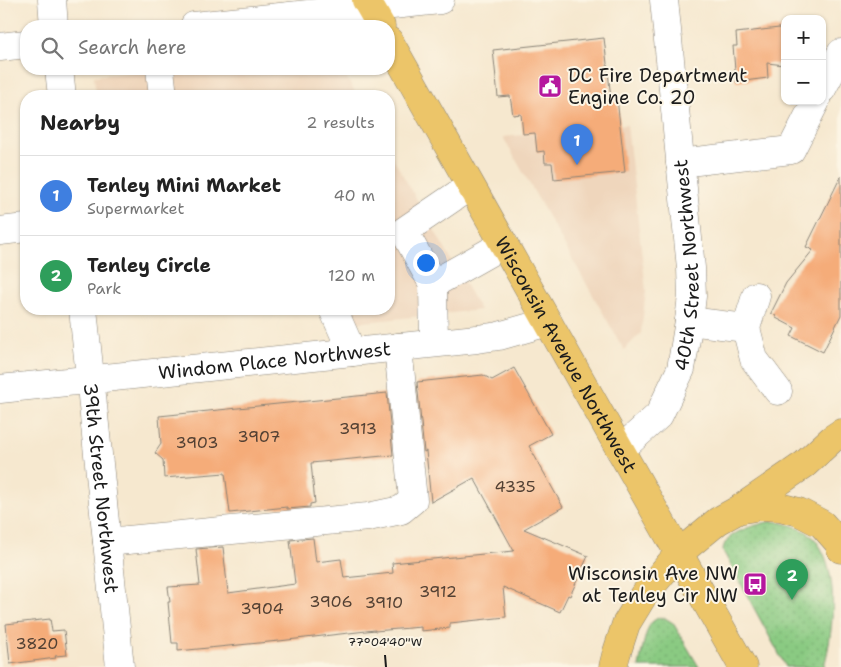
<!DOCTYPE html>
<html lang="en">
<head>
<meta charset="utf-8">
<style>
  body { margin:0; font-family:"Shantell Sans",sans-serif; background:#f6f6f6; color:#222 }
  .controls { position:absolute; right:15px; top:15px; display:grid; overflow:hidden; border-radius:10px; box-shadow:0 1px 4px #0004 }
  .controls button { width:45px; height:45px; display:grid; place-items:center; padding:0; border:0; border-bottom:1px solid #e0e0e0; background:#fff; color:#222; font:25px sans-serif }
  .you { position:absolute; left:425px; top:262px; width:18px; height:18px; margin:-12px; border:4px solid #fff; border-radius:50%; background:#1a73e8; box-shadow:0 0 0 8px #1a73e833 }
  .badge { display:grid; place-items:center; width:32px; height:32px; border-radius:50%; background:#7c3aed; color:#fff; font-size:16px; font-weight:700 }
  .pin { position:absolute; translate:-50% -41px; filter:drop-shadow(0 1px 2px #0008) }
  .pin::after { content:''; position:absolute; top:26px; width:18px; height:15px; background:inherit; clip-path:polygon(0 0,100% 0,50% 100%) }
  .list { margin:0; padding:0; list-style:none }
  h2 { display:flex; justify-content:space-between; align-items:center; height:65px; margin:0; padding:0 20px; font-size:21px }
  h2 small { font-size:16px; font-weight:400; color:#767676 }
  .list li { display:grid; grid-template-columns:32px 1fr auto; gap:15px; align-items:center; box-sizing:border-box; height:80px; padding:0 20px; border-top:1px solid #e0e0e0 }
  .list b { display:block; font-size:19px; white-space:nowrap }
  .list p { margin:0; font-size:16px; white-space:nowrap; color:#767676 }
  .list em { font-size:16px; font-style:normal; color:#767676 }
  .icon { flex:none; width:28px; height:28px; fill:none; stroke:currentColor; stroke-width:2; stroke-linecap:round; stroke-linejoin:round }
  .map { position:relative; flex:none; width:841px; height:667px; overflow:hidden }
  .search { position:absolute; background:#fff; box-shadow:0 1px 4px #0004; left:20px; top:20px; width:375px; height:55px; display:flex; align-items:center; gap:12px; box-sizing:border-box; padding:0 18px; border-radius:20px; color:#767676; font-size:19px }
  .panel { position:absolute; background:#fff; box-shadow:0 1px 4px #0004; left:20px; top:90px; width:375px; height:225px; border-radius:20px }
  .map>svg:first-child { display:block }
  .built { fill:#efd6bc }
  .park { fill:url(#park-dots); stroke:#53734f }
  .building { fill:#f5ac79 }
  .lines { fill:none; stroke-linecap:round; stroke-linejoin:round }
  .minor-casing { stroke:#898276; stroke-width:29 }
  .major-casing { stroke:#898276; stroke-width:29 }
  .minor { stroke:#fff; stroke-width:28 }
  .major { stroke:#ecc569; stroke-width:28 }
  .ticks { fill:none; stroke:#1c1c1c; stroke-width:2 }
  .labels { text-anchor:middle; stroke-width:4; stroke-linejoin:round; paint-order:stroke }
  .number-label { font-size:16px; fill:#524033 }
  .poi-label { font-size:19px; fill:#1c1c1c; stroke:#fcf5e5; text-anchor:start }
  .street-label { font-size:19px; fill:#1c1c1c; stroke:#fcf5e5 }
  .ticks-label { font-size:12px; text-anchor:middle; fill:#1c1c1c; stroke:#fcf5e5; stroke-width:4; stroke-linejoin:round; paint-order:stroke }
</style>
</head>
<body>
<div class="map">
<svg width="841" height="667" viewBox="0 0 841 667">
  <defs>
    <pattern id="park-dots" width="8" height="8" patternUnits="userSpaceOnUse" patternTransform="scale(1.25)"><rect width="8" height="8" fill="#8aca82"/><path d="M2 2h.1M6 6h.1" fill="none" stroke="#76ad70" stroke-width="1.8" stroke-linecap="round"/></pattern>
  </defs>
  <rect width="100%" height="100%" fill="#fcf5e5"/>
  <filter id="ink" filterUnits="userSpaceOnUse"><feTurbulence type="fractalNoise" baseFrequency=".02" numOctaves="2"/><feDisplacementMap in="SourceGraphic" scale="10" xChannelSelector="R" yChannelSelector="G"/><feConvolveMatrix kernelMatrix="1 2 1 2 8 2 1 2 1" color-interpolation-filters="sRGB"/></filter>
  <filter id="wash" filterUnits="userSpaceOnUse"><feTurbulence type="fractalNoise" baseFrequency=".0096" numOctaves="4" result="noise"/><feDisplacementMap in="SourceGraphic" scale="20" xChannelSelector="R" yChannelSelector="G"/><feGaussianBlur stdDeviation="1.12" result="paint"/><feColorMatrix in="noise" values="0 0 0 0 0 0 0 0 0 0 0 0 0 0 0 0 0 1.4 0 .05"/><feComposite in="paint" operator="in"/></filter>
  <g filter="url(#wash)">
    <rect width="100%" height="100%" fill="#f6e8cf"/>
    <path class="built" d="M167 69H342L357 96H96L94 76Z
      M627 125 646 291 641 333 624 350 503 137Z
      M389 151 480 310 354 323 347 309H389Z"/>
    <path class="park" d="M772 521C786 523 800 527 811 535 841 564 834 629 824 667H786L723 551C723 532 756 525 772 521Z
      M658 618H665L673 623 699 667H639C641 656 645 631 651 623 654 620 655 620 658 618Z"/>
    <g id="blocks">
      <path class="building" d="M779 28H785V65L767 63 768 78 736 82 733 46H737L736 33Z
        M604 38 611 98H617L625 172 554 179 552 163H545L544 151 537 152 535 133 523 134 521 114 513 115 510 96 498 97 493 50Z
        M841 176V315L823 352 791 336 795 328 776 318V316L771 313 786 283 813 250 806 247Z
        M514 368 551 434 529 446 563 507 524 529 588 556 570 596 568 595 560 612 503 587 506 617 450 623V628L421 631V627L375 631V630L279 641 178 651V643H172L168 602H170L168 587 200 585 196 549 223 547 228 593 295 584 290 540 313 538 316 562 341 559 344 578 393 573 392 563 514 551 474 478 431 502 426 451 424 452 417 382 483 375 492 380Z
        M387 393 393 455 311 463 315 503 310 504V507L287 509V507L230 513 225 473 164 478 163 460 155 453 161 444 159 416Z
        M50 619 52 631 64 630 67 655 55 656 56 658 10 664 6 624Z"/>
    </g>
  </g>
  <g filter="url(#ink)">
    <use href="#blocks" fill-opacity="0" stroke="#898276" stroke-width="1"/>
    <g class="lines">
      <g class="minor-casing">
        <g id="minor">
          <path d="M52 0 54 26"/>
          <path d="M194 26 440 0"/>
          <path d="M0 47 26 44"/>
          <path d="M59 69 62 96"/>
          <path d="M160 69 163 96"/>
          <path d="M822 89 841 53"/>
          <path d="M680 163 791 150 816 101"/>
          <path d="M470 186 404 231 433 284 504 244"/>
          <path d="M0 231 26 228"/>
          <path d="M433 284 434 343"/>
          <path d="M756 296 746 328 754 359 778 391"/>
          <path id="s1" d="M83 309 120 667"/>
          <path d="M333 309 352 352"/>
          <path d="M689 321 746 328"/>
          <path id="s2" d="M0 389 477 339 499 336 548 322"/>
          <path id="s3" d="M620 450 659 415 681 369 689 321 692 296 691 268 664 0"/>
          <path d="M107 542 368 517 401 510 413 500 398 347"/>
        </g>
      </g>
      <g class="major-casing">
        <g id="major">
          <path d="M366 0 381 26"/>
          <path id="s4" d="M389 41 743 667"/>
          <path d="M741 508 805 464 832 439 841 433"/>
          <path d="M613 667 616 655 626 624 643 596 679 553 718 521 738 510 760 506 780 507 799 512 822 524 838 542 841 549"/>
        </g>
      </g>
      <use href="#minor" class="minor"/>
      <use href="#major" class="major"/>
    </g>
  </g>
  <path class="ticks" d="M385 655 386 667"/>
  <defs>
    <g id="civic-square" transform="scale(1.25)"><rect x="-9" y="-9" width="18" height="18" rx="4" fill="#b5179e" stroke="#fcf5e5"/><path d="M-.6-6.5H3V-4.5H.6V-3L4-1V1h2V6H-6V1h2V-1L-.6-3ZM-1.2 2.5V6h2.4V2.5Z" fill="#fff"/></g>
    <g id="bus-square" transform="scale(1.25)"><rect x="-9" y="-9" width="18" height="18" rx="4" fill="#b5179e" stroke="#fcf5e5"/><path d="M-5-6H5V4H4V6H2V4H-2V6H-4V4H-5ZM-3.5-4V0h7V-4ZM-3.5 1.2v1.5H-2V1.2ZM2 1.2v1.5H3.5V1.2Z" fill="#fff"/></g>
  </defs>
  <g fill-rule="evenodd">
    <use href="#civic-square" x="550" y="86"/>
    <use href="#bus-square" x="755" y="584"/>
  </g>
  <g class="labels">
    <g class="number-label">
      <text x="358" y="434">3913</text>
      <text x="259" y="442">3907</text>
      <text x="197" y="448">3903</text>
      <text x="515" y="492">4335</text>
      <text x="438" y="597">3912</text>
      <text x="331" y="607">3906</text>
      <text x="384" y="608">3910</text>
      <text x="262" y="614">3904</text>
      <text x="37" y="649">3820</text>
    </g>
    <g class="poi-label">
      <text x="568" y="82">DC Fire Department<tspan x="568" dy="22">Engine Co. 20</tspan></text>
      <text x="738" y="580" text-anchor="end">Wisconsin Ave NW<tspan x="738" dy="22">at Tenley Cir NW</tspan></text>
    </g>
    <g class="street-label">
      <text dy="7" stroke="none"><textPath href="#s3" startOffset="208">40th Street Northwest</textPath></text>
      <text dy="7" stroke="none"><textPath href="#s4" startOffset="360">Wisconsin Avenue Northwest</textPath></text>
      <text dy="7" stroke="none"><textPath href="#s2" startOffset="276">Windom Place Northwest</textPath></text>
      <text dy="7" stroke="none"><textPath href="#s1" startOffset="180">39th Street Northwest</textPath></text>
    </g>
  </g>
  <g class="ticks-label">
    <text x="385" y="646">77°04'40"W</text>
  </g>
</svg>
<div class="controls">
<button>+</button>
<button>−</button>
</div>
<div class="you"></div>
<div class="pin badge" style="left:577px;top:165px;background:#3f7fe0">1</div>
<div class="pin badge" style="left:792px;top:600px;background:#2e9e5b">2</div>
<div class="search"><svg class="icon" aria-label="search" viewBox="0 0 24 24"><circle cx="10" cy="10" r="6"/><path d="M15 15l6 6"/></svg>Search here</div>
<section class="panel">
<h2>Nearby<small>2 results</small></h2>
<ul class="list">
<li><span class="badge" style="background:#3f7fe0">1</span><div><b>Tenley Mini Market</b><p>Supermarket</p></div><em>40 m</em></li>
<li><span class="badge" style="background:#2e9e5b">2</span><div><b>Tenley Circle</b><p>Park</p></div><em>120 m</em></li>
</ul>
</section>
</div>
</body>
</html>
